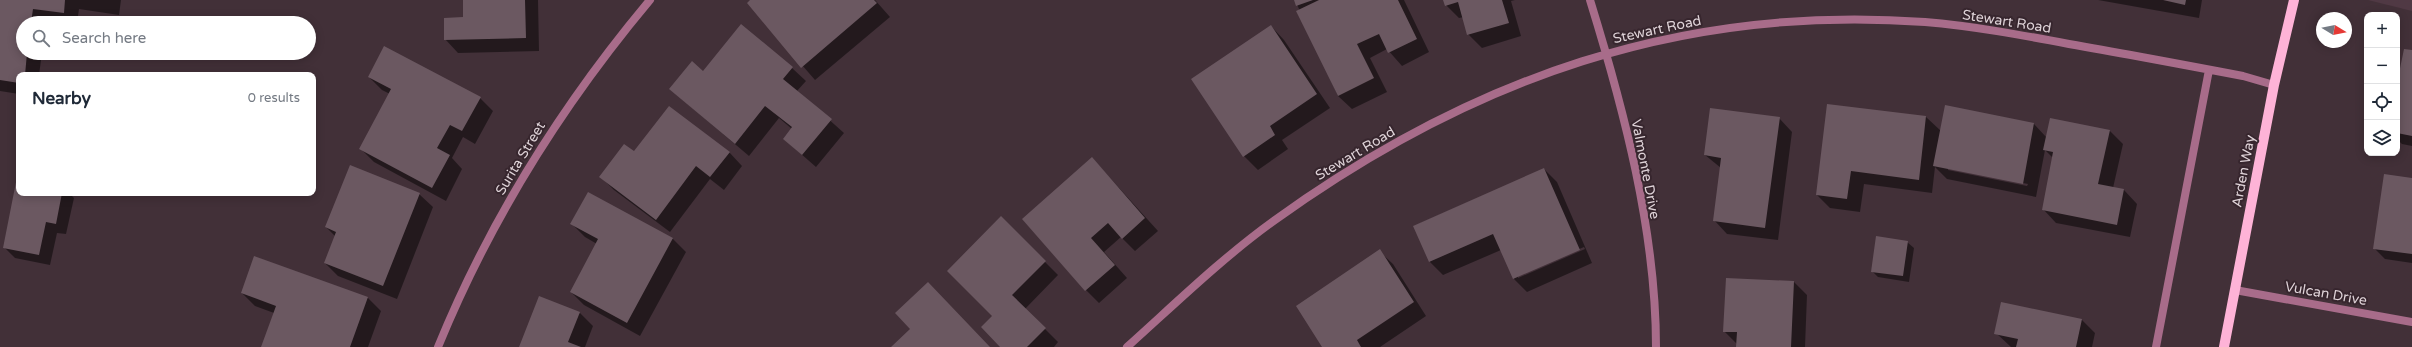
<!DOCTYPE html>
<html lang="en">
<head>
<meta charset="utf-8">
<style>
  body { margin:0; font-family:"Varela Round",sans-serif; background:#f6f6f7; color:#1f2937 }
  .controls { position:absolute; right:12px; top:12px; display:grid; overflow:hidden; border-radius:8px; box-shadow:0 2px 10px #0003 }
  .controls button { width:36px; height:36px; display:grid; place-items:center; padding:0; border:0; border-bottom:1px solid #e0e1e3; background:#fff; color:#1f2937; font:20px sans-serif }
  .compass { position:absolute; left:2316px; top:12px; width:36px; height:36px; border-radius:50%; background:#fff; box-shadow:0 2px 10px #0003; rotate:100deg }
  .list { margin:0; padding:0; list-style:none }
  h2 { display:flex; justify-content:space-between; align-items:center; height:52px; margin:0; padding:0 16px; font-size:17px }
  h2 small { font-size:13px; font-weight:400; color:#747a83 }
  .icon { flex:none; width:22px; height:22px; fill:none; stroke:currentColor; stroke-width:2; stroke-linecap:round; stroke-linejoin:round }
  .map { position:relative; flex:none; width:2412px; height:347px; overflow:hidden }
  .search { position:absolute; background:#fff; box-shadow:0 2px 10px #0003; left:16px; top:16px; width:300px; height:44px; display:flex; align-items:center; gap:10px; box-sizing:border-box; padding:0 14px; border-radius:22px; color:#747a83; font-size:15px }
  .panel { position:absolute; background:#fff; box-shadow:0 2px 10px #0003; left:16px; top:72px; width:300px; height:124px; border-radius:8px }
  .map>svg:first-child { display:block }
  .built { fill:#503944 }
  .shadow { fill:#0007; fill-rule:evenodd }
  .building { fill:#6b5861 }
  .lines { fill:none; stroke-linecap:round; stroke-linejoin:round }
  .street { stroke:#a86c8a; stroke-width:8 }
  .primary { stroke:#feb3d7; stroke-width:10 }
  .labels { text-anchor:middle; stroke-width:4; stroke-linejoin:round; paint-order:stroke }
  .street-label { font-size:14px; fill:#dfd3d8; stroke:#37262e }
</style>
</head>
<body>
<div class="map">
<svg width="2412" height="347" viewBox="0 0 2412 347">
  <rect width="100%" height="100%" fill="#423038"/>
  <path class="built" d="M2368 0H2412V11Z"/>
  <path class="shadow" d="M0 0H121L119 15 79 9 77 23H23V53H42L39 75H19V94L0 91Z
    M464 0H538L539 51 458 53 445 39 464 18Z
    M751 0H875L890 17 815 80 748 3Z
    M1295 0H1404L1429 52 1402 66 1387 49 1370 58 1387 92 1352 109 1338 96Z
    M1444 0H1515L1511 1 1521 36 1482 48 1468 34 1464 17 1459 18 1446 5Z
    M2098 0H2202L2199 18Z
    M1271 26 1284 40 1330 108 1282 140 1288 149 1258 170 1244 156 1193 79Z
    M2412 51V146L2402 144 2397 139V88Z
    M792 68 806 81 797 91 844 133 816 167 784 139 792 129 779 118 749 156 670 89 703 72Z
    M369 77 480 98 493 111 475 144 463 137 452 158 462 169 446 201 374 162 361 149 390 94 382 90Z
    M1828 105 1926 117 1941 131 1946 106 2034 124 2047 138 2109 130 2123 144 2113 188 2124 190 2137 204 2130 237 2056 223 2043 209 2053 158 2045 150 2036 197 1947 179 1935 167 1932 193 1864 184 1860 212 1830 208 1817 195ZM1948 168 2028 184 2027 186 1948 170Z
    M1779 118 1792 132 1778 240 1727 234 1714 220 1721 168 1705 155Z
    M729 152 742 166 724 190 710 179 670 232 614 190 601 177 635 153Z
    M1092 158 1158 231 1135 251 1121 237 1104 252 1127 278 1099 303 1086 290Z
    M1544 169 1557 182 1592 263 1527 292 1514 279 1501 250 1443 275 1430 262 1414 226ZM1584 247 1585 249 1518 278V276Z
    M19 178V193H69L74 198 66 234 57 233 50 265 15 258 4 247Z
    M2412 179V263L2385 259 2374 248Z
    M419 194 433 207 397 299 338 276 325 263 335 236 326 227Z
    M1001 218 1058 275 1025 309 1058 342 1054 347H1002Z
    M572 224 673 239 686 252 640 336 584 305 571 292 597 244 585 237Z
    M1907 242 1914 248 1909 282 1878 277 1872 271Z
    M1379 251 1393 264 1426 316 1380 347H1323Z
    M255 257 368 298 381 311 368 347H262L274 313 255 306 242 293Z
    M1794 282 1807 295 1805 347H1737V344L1724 331Z
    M580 313 593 326 585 347H520Z
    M2082 320 2095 333 2092 347H2011L1996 333Z"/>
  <path class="building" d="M0 0H65L64 13 33 9 31 23H23V53H27L25 75H19V83L0 80Z
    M463 0H525L526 38 444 40V18L463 17Z
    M750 0H874L877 3 801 68 747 3Z
    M1294 0H1313L1296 6Z
    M1319 0H1398L1417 39 1388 53 1379 34 1357 44 1374 78 1338 96 1296 11Z
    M1443 0H1502L1509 23 1467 35 1458 2 1445 6Z
    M2163 0H2186L2185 5Z
    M741 24 793 67 783 79 832 119 802 155 783 139 792 127 765 106 735 144 669 89 692 61 703 71Z
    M1271 25 1317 94 1270 126 1275 135 1243 157 1191 79Z
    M384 46 481 97 462 131 450 125 437 148 450 155 432 188 359 149 391 89 368 77Z
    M2404 49 2412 50V136L2397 133V83Z
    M1827 104 1926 116 1919 180 1851 171 1847 199 1816 195Z
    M1945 105 2034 123 2023 184 1933 166Z
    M669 106 730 152 710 177 696 166 656 220 599 177 624 144 634 151Z
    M1710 108 1780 117 1765 228 1713 221 1721 158 1704 155Z
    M2050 118 2110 130 2098 184 2124 189 2117 225 2042 210 2053 152 2043 150Z
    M1092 157 1145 218 1122 239 1108 223 1091 238 1115 265 1085 291 1022 219Z
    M350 165 420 193 383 286 324 263 336 232 325 227Z
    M1544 168 1580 250 1513 279 1493 234 1429 262 1413 226Z
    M2384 174 2412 178V254L2373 249Z
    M17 177H19V193H62L56 224 46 222 39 255 3 248Z
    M588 192 673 238 627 323 570 292 598 239 570 224Z
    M1001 216 1046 261 1012 295 1046 328 1027 347H1000L981 327 992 316 947 271Z
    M1876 236 1908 241 1903 276 1871 272Z
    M1380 249 1414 302 1357 340 1361 347H1322L1296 306Z
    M254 256 368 297 350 347H261L276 306 241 293Z
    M1726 278 1794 281 1791 347H1736L1737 332H1723Z
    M928 282 990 347H891L910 329 895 313Z
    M539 296 580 312 568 342 581 347H519Z
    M2001 302 2082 319 2076 347H2016L2018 339 1994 334Z"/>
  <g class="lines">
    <path class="street" d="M1590 0C1624 110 1656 231 1656 347
      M2235 290 2412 322
      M438 347C490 220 562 105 650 0
      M1127 347C1175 304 1222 258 1275 220 1471 79 1681 4 1925 22 1973 26 2021 35 2069 44 2127 54 2185 65 2243 76L2274 85
      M2156 347 2209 70"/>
    <path class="primary" d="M2224 347 2274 85 2294 0"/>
  </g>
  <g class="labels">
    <g class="street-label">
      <text transform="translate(2007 21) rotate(9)" y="5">Stewart Road</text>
      <text transform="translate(1657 29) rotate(-12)" y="5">Stewart Road</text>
      <text transform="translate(1355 153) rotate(-31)" y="5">Stewart Road</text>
      <text transform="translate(520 158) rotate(-59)" y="5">Surita Street</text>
      <text transform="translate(1646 169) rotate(79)" y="5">Valmonte Drive</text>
      <text transform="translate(2243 171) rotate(-79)" y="5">Arden Way</text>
      <text transform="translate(2326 293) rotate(10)" y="5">Vulcan Drive</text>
    </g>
  </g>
</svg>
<div class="controls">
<button>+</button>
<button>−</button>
<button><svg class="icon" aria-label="locate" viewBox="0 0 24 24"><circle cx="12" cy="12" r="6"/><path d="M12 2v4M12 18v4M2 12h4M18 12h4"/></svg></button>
<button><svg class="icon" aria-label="layers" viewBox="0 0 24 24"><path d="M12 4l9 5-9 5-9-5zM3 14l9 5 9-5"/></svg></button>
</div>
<svg class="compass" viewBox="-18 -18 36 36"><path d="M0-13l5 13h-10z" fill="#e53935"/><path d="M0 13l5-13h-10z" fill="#747a83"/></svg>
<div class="search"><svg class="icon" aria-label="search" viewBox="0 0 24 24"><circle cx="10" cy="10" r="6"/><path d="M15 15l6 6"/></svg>Search here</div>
<section class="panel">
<h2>Nearby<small>0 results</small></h2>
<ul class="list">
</ul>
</section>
</div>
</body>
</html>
